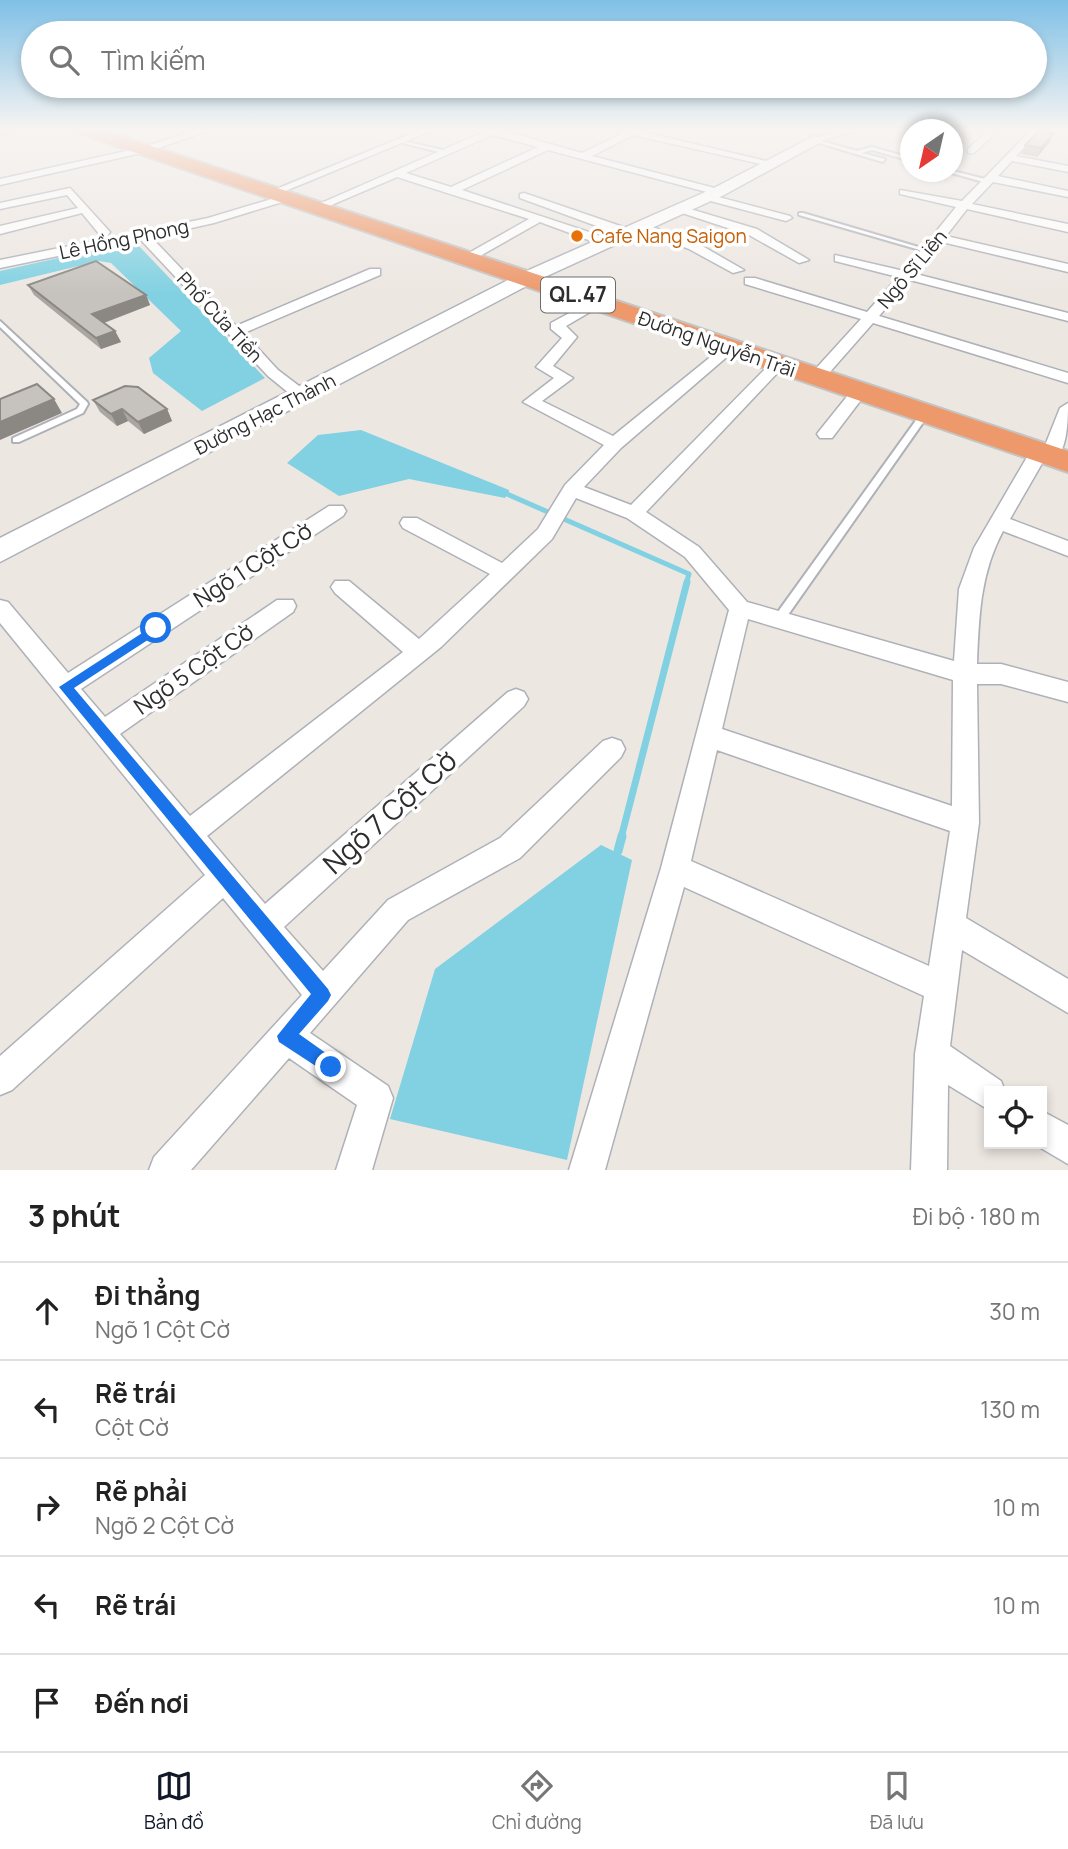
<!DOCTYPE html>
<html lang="vi">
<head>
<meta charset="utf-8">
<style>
  body { margin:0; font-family:Manrope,sans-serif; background:#f2f2f2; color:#222 }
  .controls { position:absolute; right:21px; bottom:21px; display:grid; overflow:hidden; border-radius:0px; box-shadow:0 4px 10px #0003 }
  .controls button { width:63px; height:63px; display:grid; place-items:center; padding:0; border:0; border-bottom:2px solid #e0e0e0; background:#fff; color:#222; font:35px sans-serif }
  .compass { position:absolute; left:900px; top:119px; width:63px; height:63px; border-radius:50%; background:#fff; box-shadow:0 4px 10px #0003; rotate:214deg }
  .stop { position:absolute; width:21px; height:21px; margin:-16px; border:5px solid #1a73e8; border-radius:50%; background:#fff }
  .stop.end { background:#1a73e8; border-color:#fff; box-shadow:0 2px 7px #0008 }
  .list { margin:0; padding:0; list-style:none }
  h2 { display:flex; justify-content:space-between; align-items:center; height:91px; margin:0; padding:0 28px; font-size:30px }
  h2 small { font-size:23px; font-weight:400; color:#767676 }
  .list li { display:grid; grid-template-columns:46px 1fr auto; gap:21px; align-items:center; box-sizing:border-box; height:98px; padding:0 28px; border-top:2px solid #e0e0e0 }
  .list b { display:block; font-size:26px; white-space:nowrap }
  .list p { margin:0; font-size:23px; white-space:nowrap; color:#767676 }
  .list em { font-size:23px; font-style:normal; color:#767676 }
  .icon { flex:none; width:38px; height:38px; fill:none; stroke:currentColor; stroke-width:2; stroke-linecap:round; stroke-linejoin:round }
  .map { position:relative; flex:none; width:1068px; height:1170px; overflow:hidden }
  .search { position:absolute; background:#fff; box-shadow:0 4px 10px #0003; left:21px; right:21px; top:21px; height:77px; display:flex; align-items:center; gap:18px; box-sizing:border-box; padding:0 24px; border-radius:38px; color:#767676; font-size:26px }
  .sheet { height:581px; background:#fff }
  nav { display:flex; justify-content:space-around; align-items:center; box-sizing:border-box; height:98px; border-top:2px solid #e0e0e0; background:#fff; font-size:19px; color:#767676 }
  nav a { display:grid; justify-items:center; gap:4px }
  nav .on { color:#111827 }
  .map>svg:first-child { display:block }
  .water { fill:#81d1e2 }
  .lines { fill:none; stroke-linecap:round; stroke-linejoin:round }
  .stream-far2 { stroke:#81d1e2; stroke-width:5 }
  .stream-far1 { stroke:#81d1e2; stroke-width:7 }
  .stream { stroke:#81d1e2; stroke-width:9 }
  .lane-casing { stroke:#aeb1b8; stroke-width:4 }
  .street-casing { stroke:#aeb1b8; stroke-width:3 }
  .secondary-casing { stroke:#aeb1b8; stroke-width:3 }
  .highway-casing { stroke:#c4c4c4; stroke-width:4 }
  .lane { fill:#fff; fill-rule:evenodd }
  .street { fill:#fff; fill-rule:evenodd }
  .secondary { fill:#fff; fill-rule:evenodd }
  .highway { fill:#ed996c; fill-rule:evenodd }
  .wall { fill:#aaa7a3 }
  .shaded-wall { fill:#8b8884 }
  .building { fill:#c6c2bd; stroke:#8b8884; stroke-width:2 }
  .route { fill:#1a73e8 }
  .food-dot { fill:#e8710a; stroke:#fff; stroke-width:2.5 }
  .labels { text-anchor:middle; stroke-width:7; stroke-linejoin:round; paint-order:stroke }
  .far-food-label { font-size:19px; fill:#c56008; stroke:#fff; text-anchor:start }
  .far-street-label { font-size:19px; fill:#2d2d2d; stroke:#fff }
  .shield { fill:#fff; stroke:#6c6c6c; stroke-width:2 }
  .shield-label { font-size:21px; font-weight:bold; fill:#2d2d2d }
  .street-label { font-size:23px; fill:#2d2d2d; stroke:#fff }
  .near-street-label { font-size:28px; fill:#2d2d2d; stroke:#fff }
</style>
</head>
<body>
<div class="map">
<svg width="1068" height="1170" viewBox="0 0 1068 1170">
  <rect width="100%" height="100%" fill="#ede7e2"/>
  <path class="water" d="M116 245H138L265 378 202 411 153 373 149 358 181 331 111 263 99 261 0 285V271Z
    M361 430 509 490V491L505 498 409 479 339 496 287 463 318 435Z
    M601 845 632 860 567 1160 390 1119 435 969Z"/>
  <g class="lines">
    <path class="stream-far2" d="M507 494 689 574 686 584"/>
    <path class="stream-far1" d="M621 838 687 582"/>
    <path class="stream" d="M618 851 622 836"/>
    <g class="lane-casing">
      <path id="lane" d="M814 139 857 151 872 147 911 158V161L872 150 862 153 885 159 883 162 812 141Z
        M399 140 447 151V152L443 153 399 142Z
        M953 171 989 180 990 181 987 183 948 172Z
        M799 213H803L932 251 927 252 799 215Z
        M0 321 87 402 88 404 83 413 19 442H13V438L77 409 80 404 0 327Z
        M922 412H925L929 414 783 622H775L774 619 775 616Z"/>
    </g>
    <g class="street-casing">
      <path id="street" d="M196 130H210L150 151 0 185V179L144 147Z
        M420 130H433L278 194 269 192Z
        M488 130H501L582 153 623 133 617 130H635L775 163 770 166 633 135 592 156 722 190V194L718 195 548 150 462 190 610 239V245H602L540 222 471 261 467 260V254L529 219 397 177 322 209 312 207ZM492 135 538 147 451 187 406 173Z
        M842 130H857L814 143 809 140Z
        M989 130H999L974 153H968V149Z
        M1031 130H1041L1016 156 1068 166V172L1012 161 998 176 1068 191V197L993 182 972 204 1068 224V232L967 209 946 236 1068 264V272L942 242 916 274 1068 313V321L910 280 879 316 1068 373V383L873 323 822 381H810V375L861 319 745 284V278H755L867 312 898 277 835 261V255L904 271 956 207 900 194V190L962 201Z
        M70 188 110 232 108 235H100L82 213 0 234V226L78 208 67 195 0 209V203Z
        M524 193 632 230 634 233 624 236 520 198V194Z
        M288 194 294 197 292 199 214 223 151 237 236 326 370 269H380V275L244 333 278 370 307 392V398H295L268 376 140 239 0 268V260L208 218Z
        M707 194 790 216 792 218 786 221 703 199V195Z
        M680 206 757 229 809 260 799 263 749 235 676 211V207Z
        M641 223 697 243 744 270 733 273 689 249 637 229 635 227Z
        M597 298 602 299V305L566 326 577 337 553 366 573 378 542 401 613 436 724 346 729 345 736 349 621 448 584 487 631 505 772 362H782V368L646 512 699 547 747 602 954 661 959 589 974 548 1030 452 1033 448H1044L1060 408 1068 403C1068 419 1068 456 1050 462L1044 460 1010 519 1068 541V556L1003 531C980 574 979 617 977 664H1001L1068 682V702L1001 684H977L979 823 966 918 1068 979V1013L962 950 950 1046 1001 1081 1005 1091H989V1110L948 1085 947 1170H911L915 1054 924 996 684 887 605 1170H569L661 868 729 610 685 557 627 518 576 498 552 539 441 647 207 836 265 904 508 692 516 689 524 692 528 699 524 706 284 927 323 971 388 900 500 838 603 741 612 738 621 741 625 749 621 757 520 858 408 920 310 1033 388 1086 393 1098 372 1170H336L357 1105 289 1058 191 1170H149L154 1157 302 995 223 898 12 1090 0 1095V1056L205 875 0 623V600L8 602 68 673 329 506H343L346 511 343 516 81 689 105 717 277 600H293L296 606 293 612 120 734 190 816 403 652 335 593 331 587 335 581H349L419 639 490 574 403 528 400 523 403 518H417L502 563 538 529 565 485 604 445 523 402 554 378 536 367 562 338 551 329V323ZM748 619 953 680 952 806 722 729ZM717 750 950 831 929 966 691 861Z
        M859 387 867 392 832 438H820L817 434 820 430 853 389Z
        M1042 1111 1068 1125V1164L1034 1144H1042Z"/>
    </g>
    <g class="secondary-casing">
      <path id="secondary" d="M814 136 821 140 819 143 724 195 536 281 0 562V538L522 273 712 189Z"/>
    </g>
    <g class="highway-casing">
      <path id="highway" d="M0 130H14L0 136Z
        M78 130H103L1068 451V472L81 134Z"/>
    </g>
    <use href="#lane" class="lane"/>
    <use href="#street" class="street"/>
    <use href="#secondary" class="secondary"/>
    <use href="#highway" class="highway"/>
  </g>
  <path class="wall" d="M1049 143 1037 157 1021 154 1025 145Z
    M28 285 146 295 150 305 104 323 115 331 121 342 101 349 34 295Z
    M93 400 167 409 172 421 144 434 128 421 117 426 100 412Z"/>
  <path class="shaded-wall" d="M1054 133 1049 143 1037 157 1041 148Z
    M146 295 150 305 98 325 92 314Z
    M115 331 121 342 101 349 96 338Z
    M54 399 62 413 0 440V422Z
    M122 409 128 421 117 426 111 414Z
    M167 409 172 421 144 434 138 422Z"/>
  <path class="building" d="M1039 131 1054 133 1041 148 1025 145Z
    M96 261 146 295 92 314 115 331 96 338 28 285Z
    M37 384 54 399 0 422V399Z
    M125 386 138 387 167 409 138 422 122 409 111 414 93 400Z"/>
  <linearGradient id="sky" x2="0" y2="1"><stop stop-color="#7fc0e6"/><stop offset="0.44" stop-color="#f7f4f2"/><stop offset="1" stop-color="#f7f4f2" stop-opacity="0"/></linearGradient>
  <rect width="1068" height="294" fill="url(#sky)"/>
  <path class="route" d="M156 624 160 625V632L74 688 328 989 331 995 328 1001 299 1034 337 1061 340 1067 337 1073 331 1076 279 1042 277 1036 311 994 59 687Z"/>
  <circle class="food-dot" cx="577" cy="236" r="7"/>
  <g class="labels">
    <g class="far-food-label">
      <text x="591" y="243">Cafe Nang Saigon</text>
    </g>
    <g class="far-street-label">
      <text transform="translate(124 239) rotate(-12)" y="7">Lê Hồng Phong</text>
      <text transform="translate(912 269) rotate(-50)" y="7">Ngô Sĩ Liên</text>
      <text transform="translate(220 317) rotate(47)" y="7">Phố Cửa Tiền</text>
      <text transform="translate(717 344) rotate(19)" y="7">Đường Nguyễn Trãi</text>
      <text transform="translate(265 414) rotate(-27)" y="7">Đường Hạc Thành</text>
    </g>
    <rect class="shield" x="541" y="277.5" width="74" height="35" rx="5"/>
    <g class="shield-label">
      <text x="578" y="302">QL.47</text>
    </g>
    <g class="street-label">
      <text transform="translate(253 565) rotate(-33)" y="8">Ngõ 1 Cột Cờ</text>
      <text transform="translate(194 669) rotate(-35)" y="8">Ngõ 5 Cột Cờ</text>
    </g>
    <g class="near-street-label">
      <text transform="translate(390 812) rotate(-42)" y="10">Ngõ 7 Cột Cờ</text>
    </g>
  </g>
</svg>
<div class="controls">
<button><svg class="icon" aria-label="locate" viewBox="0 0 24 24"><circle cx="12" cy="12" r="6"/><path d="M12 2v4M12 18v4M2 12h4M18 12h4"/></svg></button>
</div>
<svg class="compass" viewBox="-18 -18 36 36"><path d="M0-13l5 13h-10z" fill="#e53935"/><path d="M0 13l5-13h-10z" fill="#767676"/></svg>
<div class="stop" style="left:156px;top:628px"></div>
<div class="stop end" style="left:331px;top:1067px"></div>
<div class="search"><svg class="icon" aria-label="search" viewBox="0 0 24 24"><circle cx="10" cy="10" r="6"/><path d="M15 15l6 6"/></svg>Tìm kiếm</div>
</div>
<section class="sheet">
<h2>3 phút<small>Đi bộ · 180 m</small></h2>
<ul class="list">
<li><svg class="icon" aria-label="ahead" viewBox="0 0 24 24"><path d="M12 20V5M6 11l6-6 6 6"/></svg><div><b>Đi thẳng</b><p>Ngõ 1 Cột Cờ</p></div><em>30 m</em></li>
<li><svg class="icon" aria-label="left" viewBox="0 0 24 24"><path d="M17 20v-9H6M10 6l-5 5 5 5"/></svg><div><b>Rẽ trái</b><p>Cột Cờ</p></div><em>130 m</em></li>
<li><svg class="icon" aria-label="right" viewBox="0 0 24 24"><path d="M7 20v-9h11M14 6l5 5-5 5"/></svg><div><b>Rẽ phải</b><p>Ngõ 2 Cột Cờ</p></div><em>10 m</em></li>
<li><svg class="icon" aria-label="left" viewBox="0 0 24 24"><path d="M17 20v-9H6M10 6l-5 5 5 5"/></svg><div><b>Rẽ trái</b></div><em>10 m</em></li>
<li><svg class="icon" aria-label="arrive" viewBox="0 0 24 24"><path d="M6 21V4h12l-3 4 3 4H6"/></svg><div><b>Đến nơi</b></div></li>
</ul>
</section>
<nav>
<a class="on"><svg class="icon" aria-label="map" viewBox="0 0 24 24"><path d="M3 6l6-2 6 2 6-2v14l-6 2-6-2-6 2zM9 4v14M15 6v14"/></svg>Bản đồ</a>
<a><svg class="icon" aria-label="directions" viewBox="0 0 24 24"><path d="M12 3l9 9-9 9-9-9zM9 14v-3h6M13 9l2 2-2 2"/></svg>Chỉ đường</a>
<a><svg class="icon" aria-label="saved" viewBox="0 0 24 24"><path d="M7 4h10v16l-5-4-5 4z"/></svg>Đã lưu</a>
</nav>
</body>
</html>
